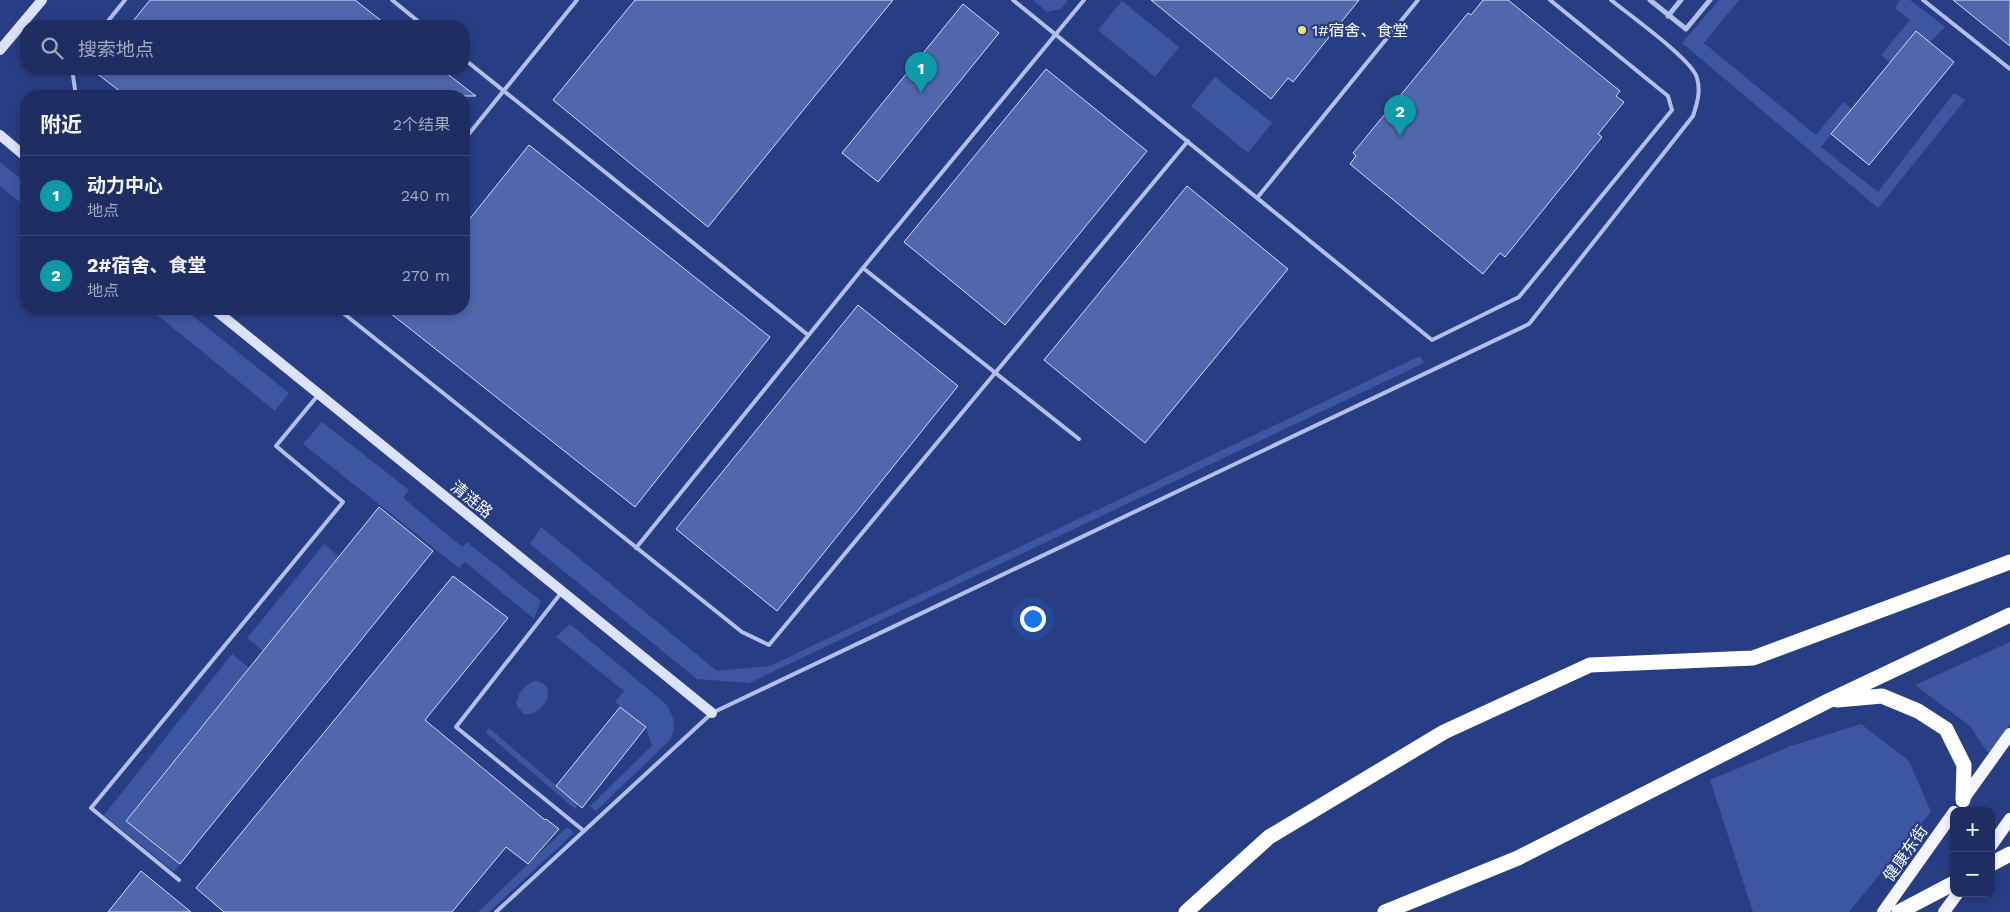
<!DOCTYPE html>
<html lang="zh">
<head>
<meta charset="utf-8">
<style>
  body { margin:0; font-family:"Work Sans","Noto Sans SC",sans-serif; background:#2b3a6c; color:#f1f3f6 }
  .controls { position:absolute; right:15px; bottom:15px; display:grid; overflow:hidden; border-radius:10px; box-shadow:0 2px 8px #0003 }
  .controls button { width:45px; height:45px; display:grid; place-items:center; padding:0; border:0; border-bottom:1px solid #3c4a78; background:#1e2e63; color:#f1f3f6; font:25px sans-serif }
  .you { position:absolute; left:1032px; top:618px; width:18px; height:18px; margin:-12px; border:4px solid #fff; border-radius:50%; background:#1a73e8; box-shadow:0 0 0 8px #1a73e833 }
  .badge { display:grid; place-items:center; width:32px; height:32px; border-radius:50%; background:#95b2f1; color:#fff; font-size:16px; font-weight:700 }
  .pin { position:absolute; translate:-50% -41px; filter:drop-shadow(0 1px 2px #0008) }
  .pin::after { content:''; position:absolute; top:26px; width:18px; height:15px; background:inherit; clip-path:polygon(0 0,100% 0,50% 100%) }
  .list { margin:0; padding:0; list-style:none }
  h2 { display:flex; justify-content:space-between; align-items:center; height:65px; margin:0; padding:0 20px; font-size:21px }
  h2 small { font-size:16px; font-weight:400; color:#a1a8be }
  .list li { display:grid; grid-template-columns:32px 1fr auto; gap:15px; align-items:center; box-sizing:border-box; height:80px; padding:0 20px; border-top:1px solid #3c4a78 }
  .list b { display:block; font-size:19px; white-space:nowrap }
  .list p { margin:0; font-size:16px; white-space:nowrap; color:#a1a8be }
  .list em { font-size:16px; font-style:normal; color:#a1a8be }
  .icon { flex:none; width:28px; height:28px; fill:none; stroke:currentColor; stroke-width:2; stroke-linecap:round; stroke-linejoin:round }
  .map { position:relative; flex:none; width:2010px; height:912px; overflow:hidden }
  .search { position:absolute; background:#1e2e63; box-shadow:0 2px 8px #0003; left:20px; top:20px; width:450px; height:55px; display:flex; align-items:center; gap:12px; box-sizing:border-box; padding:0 18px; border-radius:20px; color:#a1a8be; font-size:19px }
  .panel { position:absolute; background:#1e2e63; box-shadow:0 2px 8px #0003; left:20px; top:90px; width:450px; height:225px; border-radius:20px }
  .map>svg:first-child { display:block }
  .green { fill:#3d56a1 }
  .building { fill:#5167ac; stroke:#d5def6 }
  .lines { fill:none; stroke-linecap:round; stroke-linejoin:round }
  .lane { stroke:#b2bfe7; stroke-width:4 }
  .street { stroke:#b2bfe7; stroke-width:5 }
  .secondary { stroke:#dce2f7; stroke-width:10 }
  .primary { stroke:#f4f5fe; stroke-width:12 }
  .highway { stroke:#fff; stroke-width:15 }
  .highway-bridge { stroke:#fff; stroke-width:15 }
  .poi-dot { fill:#efe478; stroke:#283e84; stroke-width:2 }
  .labels { text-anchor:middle; stroke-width:4.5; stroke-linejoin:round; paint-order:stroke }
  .poi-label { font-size:16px; fill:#fff; stroke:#283e84; text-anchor:start }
  .street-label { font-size:16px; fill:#fff; stroke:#283e84 }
</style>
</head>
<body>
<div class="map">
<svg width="2010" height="912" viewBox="0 0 2010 912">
  <rect width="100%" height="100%" fill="#283e84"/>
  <path class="green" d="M1033 0H1068L1061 9 1047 12Z
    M1719 0H1739L1704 43 1816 135 1843 102 1852 109 1821 147 1878 192 1954 93 1965 100 1878 208 1682 43Z
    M1900 0H1910L1945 27 1930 42 1916 31 1891 63 1881 55 1910 20 1895 8Z
    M1122 1 1179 47 1155 77 1098 30Z
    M1215 77 1272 123 1248 153 1191 106Z
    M0 162 26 183V207L0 186Z
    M150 309H184L289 393 275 411Z
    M1420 356 1424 363 749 683 697 679 530 544 541 527 717 671 770 666Z
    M322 422 409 490 403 498 462 547 467 542 541 601 534 619 465 562 459 568 303 444Z
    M324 544 340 557 263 651 247 638Z
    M570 624 667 705C674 718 677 726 670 740L596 811 590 806 652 746 646 727 615 702 624 691 556 637Z
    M2010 642V724L1990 756 1970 726 1915 685Z
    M232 654 249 668 126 820 180 864 174 872 104 815Z
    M534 681C560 682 546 717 523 714L516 704C518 693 524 686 534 681Z
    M1861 724 1909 761 1931 812 1849 912H1753L1710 780 1791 746Z
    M489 728 578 804 575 809 486 733Z
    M567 827 574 833 489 912H478Z"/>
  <path class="building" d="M150 0H355L388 26H129Z
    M635 0H893L708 227 553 100Z
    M1151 0H1359L1293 82 1288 78 1271 99Z
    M1483 0H1508L1620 91 1616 96 1624 102 1598 134 1602 137 1505 257 1500 253 1483 274 1350 164 1356 156 1353 153 1468 13 1471 15Z
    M1953 0H2010V46Z
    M963 4 999 33 878 182 842 153Z
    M1916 31 1954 62 1869 165 1831 134Z
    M91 69H441L476 96H126Z
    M1046 69 1147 151 1005 325 904 242Z
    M529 145 770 337 635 507 385 309H464V226Z
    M1187 186 1288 269 1145 443 1044 360Z
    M858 305 958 386 777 611 676 529Z
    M379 507 433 551 180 864 126 821Z
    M453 576 508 618 425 720 545 820 546 819 559 829 528 864 506 847 452 912H224L196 888Z
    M620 707 646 727 582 808 556 786Z
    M141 871 191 912H108Z"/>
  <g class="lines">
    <path class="lane" d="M392 0 424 26
      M1013 0 1432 340 1519 297 1672 110 1668 96 1550 0
      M1923 0 2010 69
      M104 26 125 0
      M464 59 808 335
      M72 69 76 96
      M464 140 577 0
      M1257 198 1418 0
      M863 268 1084 0
      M338 309 742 632 769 645 1188 141
      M636 548 863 268 1079 439
      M561 593 456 727 584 831
      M179 880 91 808 343 502 276 446 319 394
      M496 912 712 713 1529 324 1693 116C1697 104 1701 91 1697 78 1693 60 1628 14 1611 0"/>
    <path class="street" d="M1650 0 1686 29 1710 0
      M1668 16 1681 0"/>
    <path class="secondary" d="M0 50 42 0
      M0 135 26 157
      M214 309 712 713"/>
    <path class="primary" d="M1962 801 2010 734
      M1991 846 2010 819
      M1883 912 1954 812
      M1944 912 1958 893"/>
    <path class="highway" d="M1837 700 1882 696 1918 711 1946 729 1964 765 1963 800
      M1186 912 1269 837 1444 732 1590 665 1753 658 2010 562
      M1385 912 1518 858 1828 701 2010 615
      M1899 912 1954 883"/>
    <path class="highway-bridge" d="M1991 864 2010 854"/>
  </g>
  <circle class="poi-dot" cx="1302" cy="30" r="5"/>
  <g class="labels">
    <g class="poi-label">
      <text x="1312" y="36">1#宿舍、食堂</text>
    </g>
    <g class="street-label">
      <text transform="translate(472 499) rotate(39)" y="6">清涟路</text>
      <text transform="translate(1905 853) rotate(-55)" y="6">健康东街</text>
    </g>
  </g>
</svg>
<div class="controls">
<button>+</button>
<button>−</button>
</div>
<div class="you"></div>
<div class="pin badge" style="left:921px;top:93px;background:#0f9aa8">1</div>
<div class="pin badge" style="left:1400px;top:136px;background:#0f9aa8">2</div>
<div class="search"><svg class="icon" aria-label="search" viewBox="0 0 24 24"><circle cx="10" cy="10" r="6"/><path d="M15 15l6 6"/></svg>搜索地点</div>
<section class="panel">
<h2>附近<small>2个结果</small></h2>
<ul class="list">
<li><span class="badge" style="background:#0f9aa8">1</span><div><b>动力中心</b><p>地点</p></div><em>240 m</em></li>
<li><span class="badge" style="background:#0f9aa8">2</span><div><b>2#宿舍、食堂</b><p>地点</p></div><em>270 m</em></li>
</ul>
</section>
</div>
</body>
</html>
